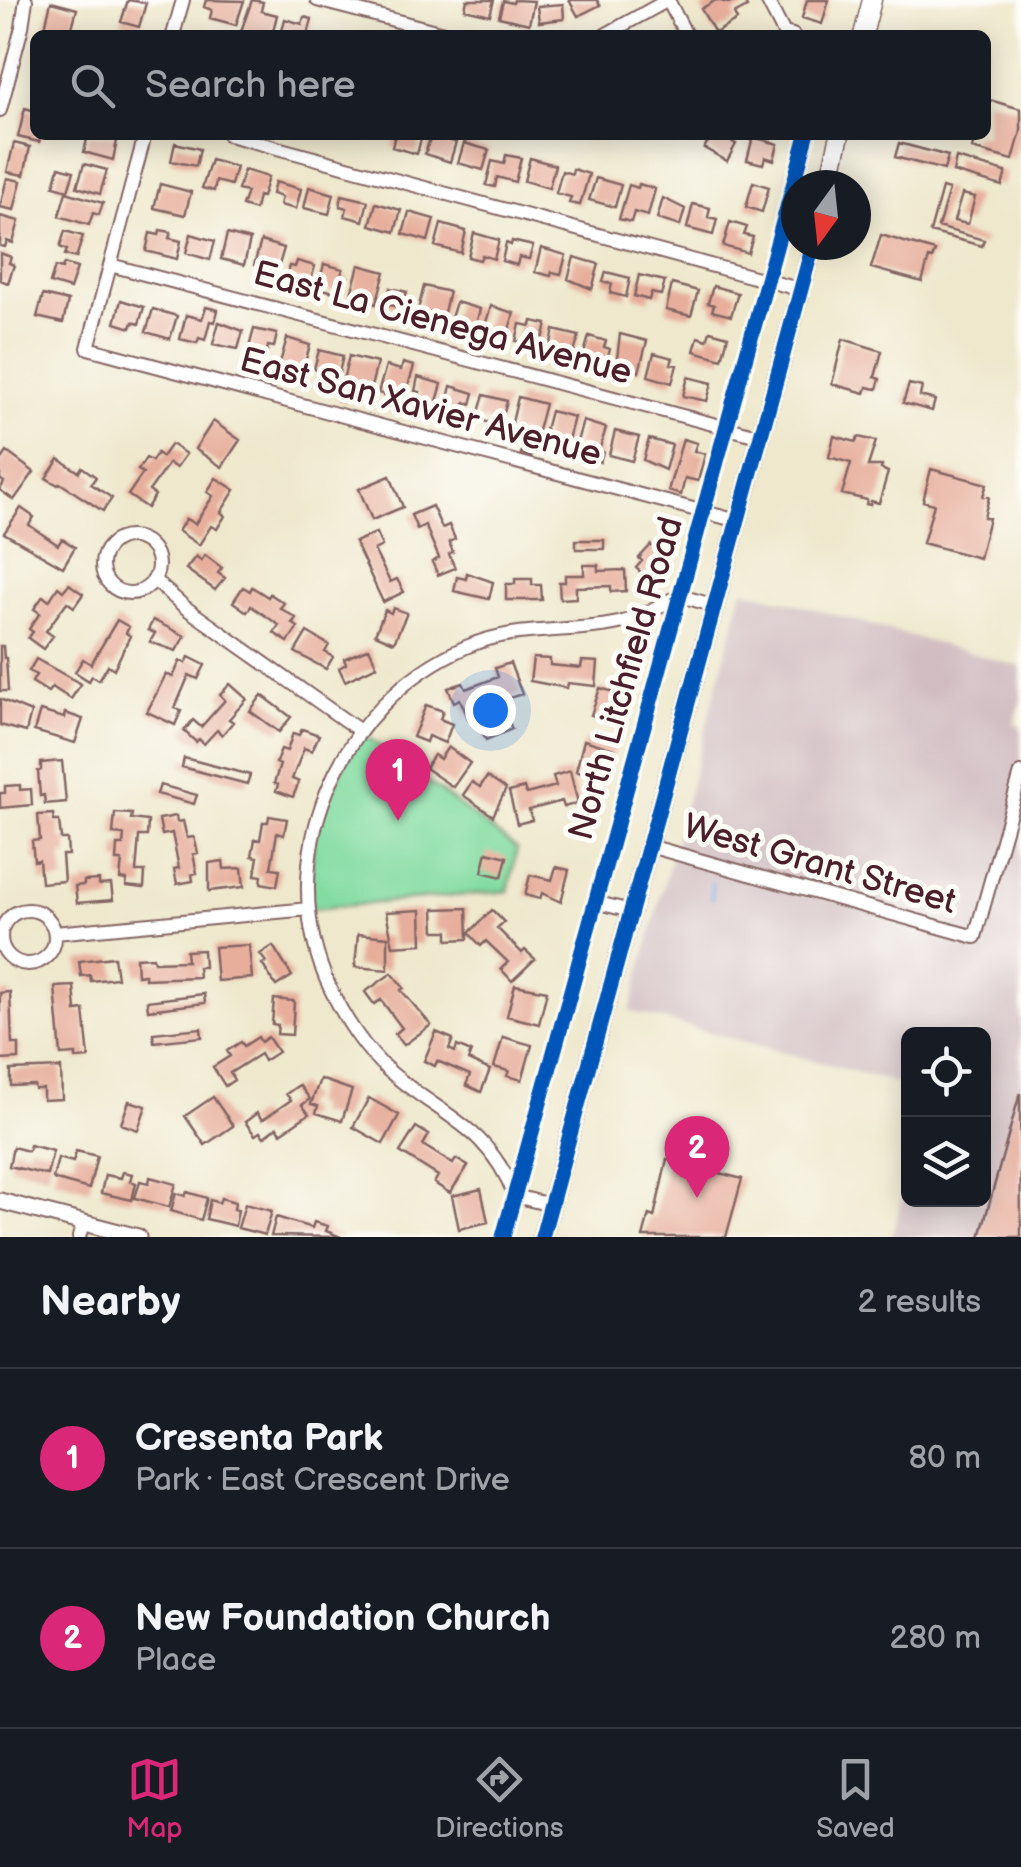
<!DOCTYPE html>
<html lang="en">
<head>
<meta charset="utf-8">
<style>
  body { margin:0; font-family:"Balsamiq Sans",sans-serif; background:#242831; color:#f1f3f6 }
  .controls { position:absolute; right:30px; bottom:30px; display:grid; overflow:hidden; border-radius:15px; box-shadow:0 5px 25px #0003 }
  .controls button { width:90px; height:90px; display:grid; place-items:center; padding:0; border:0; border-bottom:2px solid #363941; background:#171b24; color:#f1f3f6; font:50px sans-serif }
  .compass { position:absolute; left:781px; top:170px; width:90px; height:90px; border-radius:50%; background:#171b24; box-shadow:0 5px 25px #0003; rotate:195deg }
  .you { position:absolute; left:490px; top:710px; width:35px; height:35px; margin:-25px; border:8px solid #fff; border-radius:50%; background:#1a73e8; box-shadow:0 0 0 15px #1a73e833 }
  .badge { display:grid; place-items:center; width:65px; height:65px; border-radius:50%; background:#db2777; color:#fff; font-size:32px; font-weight:700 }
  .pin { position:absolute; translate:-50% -82px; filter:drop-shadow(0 2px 5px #0008) }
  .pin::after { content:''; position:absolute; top:52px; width:35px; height:30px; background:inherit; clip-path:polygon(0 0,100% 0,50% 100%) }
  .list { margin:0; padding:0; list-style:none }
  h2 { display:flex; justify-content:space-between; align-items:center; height:130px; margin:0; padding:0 40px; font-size:42px }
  h2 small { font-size:32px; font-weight:400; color:#9ea1a6 }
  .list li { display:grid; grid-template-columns:65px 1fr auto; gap:30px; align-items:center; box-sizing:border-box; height:180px; padding:0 40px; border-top:2px solid #363941 }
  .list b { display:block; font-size:38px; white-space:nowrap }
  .list p { margin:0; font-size:32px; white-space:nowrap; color:#9ea1a6 }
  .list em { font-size:32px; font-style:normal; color:#9ea1a6 }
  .icon { flex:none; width:55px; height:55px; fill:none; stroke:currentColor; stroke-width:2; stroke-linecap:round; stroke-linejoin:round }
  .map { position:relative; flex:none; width:1021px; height:1237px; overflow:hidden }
  .search { position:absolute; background:#171b24; box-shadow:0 5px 25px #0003; left:30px; right:30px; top:30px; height:110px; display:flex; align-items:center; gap:25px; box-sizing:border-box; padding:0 35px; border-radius:15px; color:#9ea1a6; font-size:38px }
  .sheet { height:490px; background:#171b24 }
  nav { display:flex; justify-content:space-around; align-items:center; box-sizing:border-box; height:140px; border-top:2px solid #363941; background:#171b24; font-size:28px; color:#9ea1a6 }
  nav a { display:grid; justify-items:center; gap:5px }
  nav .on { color:#db2777 }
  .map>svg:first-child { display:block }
  .industrial { fill:#d2bec2 }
  .green { fill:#83dca2; stroke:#667e66; stroke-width:2.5 }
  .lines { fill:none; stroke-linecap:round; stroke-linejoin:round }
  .stream { stroke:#72a4dd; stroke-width:4 }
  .building { fill:#e7ae9b }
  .minor-casing { stroke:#846564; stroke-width:16 }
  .tertiary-casing { stroke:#846564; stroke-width:19 }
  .secondary-casing { stroke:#846564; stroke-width:21 }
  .minor { stroke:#fff; stroke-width:12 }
  .tertiary { stroke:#fff; stroke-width:15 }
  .secondary { stroke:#fff; stroke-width:18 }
  .cycleway-casing { stroke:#fdfcf7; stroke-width:21 }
  .cycleway { stroke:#0057b8; stroke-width:15 }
  .labels { text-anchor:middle; stroke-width:10; stroke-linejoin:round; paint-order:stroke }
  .street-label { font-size:35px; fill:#4a1f2b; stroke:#fdfcf7 }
</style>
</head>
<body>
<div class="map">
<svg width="1021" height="1237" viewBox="0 0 1021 1237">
  <rect width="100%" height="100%" fill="#fdfcf7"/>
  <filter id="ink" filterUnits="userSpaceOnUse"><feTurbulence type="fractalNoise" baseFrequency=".01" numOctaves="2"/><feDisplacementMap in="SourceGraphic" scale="20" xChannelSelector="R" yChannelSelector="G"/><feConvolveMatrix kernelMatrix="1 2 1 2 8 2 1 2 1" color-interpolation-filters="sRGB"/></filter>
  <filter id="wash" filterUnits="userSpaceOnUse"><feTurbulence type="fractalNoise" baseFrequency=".0048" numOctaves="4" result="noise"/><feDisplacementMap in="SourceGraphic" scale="40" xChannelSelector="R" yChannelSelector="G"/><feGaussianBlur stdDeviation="2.25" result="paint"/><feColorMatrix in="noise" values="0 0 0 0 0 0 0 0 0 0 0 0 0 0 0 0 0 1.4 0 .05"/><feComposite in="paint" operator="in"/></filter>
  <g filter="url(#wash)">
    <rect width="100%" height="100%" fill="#efe8cd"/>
    <path class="industrial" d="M743 589 1021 667V699L1014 724 1021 727V1237H891L908 1179V1200H984V1034H908V1086L630 1011Z"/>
    <path class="green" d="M360 731 517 849 508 891 309 909 314 827Z"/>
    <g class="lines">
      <path class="stream" d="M714 847 717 839
        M712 883V898"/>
    </g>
    <g id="blocks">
      <path class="building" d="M128 0 146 3 139 27 121 22Z
        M206 0 244 1 236 25 210 18 212 10 204 7Z
        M252 0 263 2 261 11 277 15 272 35 240 34Z
        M467 0H494L490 15 465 9Z
        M514 0 534 1 529 24 499 17 503 1 513 3Z
        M569 0H597L600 5 578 16Z
        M716 0 728 3 744 0 747 7 734 14 737 20 715 33 701 9Z
        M807 0H829L822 24 802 18Z
        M51 2 77 9 70 35 44 31Z
        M563 4 564 19 539 22 537 6Z
        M304 17 312 19 308 35H281L285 19 302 24Z
        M986 99 1021 109V131L1013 160 972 149 975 135H986Z
        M25 108 35 111V135H41L39 142 18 137Z
        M88 135 118 136 113 160 84 152Z
        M395 135H422L417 154 392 147Z
        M431 135H454L452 141 456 142 450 162 425 154Z
        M712 135H719L736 144 727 161 704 148Z
        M753 137 778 144 774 160 765 157 763 164 747 160Z
        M14 143 30 147 24 175 7 172Z
        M175 143 200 149 196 166 171 161Z
        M464 143 489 150 483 170 458 163Z
        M899 143 948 156 944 170 895 157Z
        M506 155 521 158 515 182 497 177 495 187 486 185 492 161 504 164Z
        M530 158 555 165 549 188 524 181Z
        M956 158 1006 172 1002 186 953 172Z
        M211 160 236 167 231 185 216 181 214 191 202 188Z
        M84 164 107 170 100 194 77 187Z
        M59 167 74 171 68 190 54 186Z
        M573 169 589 174 580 205 569 203 571 197 556 193 562 171 572 174Z
        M244 170 268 177 262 197 258 196 255 210 242 206 247 192 238 190Z
        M7 178 21 181 14 210 0 207Z
        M596 178 621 185 615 207 589 200Z
        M275 182 301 189 296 209 280 205 282 197 272 194Z
        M753 182 769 187 762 212 746 207Z
        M160 184 191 192 185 215 154 208Z
        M639 184 655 189 648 216 634 212 631 222 619 219 629 185 638 188Z
        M309 187 334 194 329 214 304 208Z
        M942 188 949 190 938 227 984 240 982 246 930 232Z
        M66 192 103 203 99 215 93 213 89 225 59 216Z
        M962 194 975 197 968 224 954 221Z
        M342 195 368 201 363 221 345 216 347 208 340 206Z
        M663 198 685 209 680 226 657 219Z
        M376 203 401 210 395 232 370 225Z
        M693 204 710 208 708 217 717 219 713 235 687 228Z
        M409 212 434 219 428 241 403 234Z
        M0 216 19 221 13 243 7 241 5 247 0 246Z
        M730 222 747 227 744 235 753 237 748 253 723 246Z
        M441 224 466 231 461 253 435 246Z
        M160 230 171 232 169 238 181 241 177 259 146 251 150 233 159 235Z
        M65 231 83 236 76 258 65 255 67 250 60 247Z
        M474 233 499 240 494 259 482 255 480 260 468 257Z
        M191 234 215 241 210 260 186 253Z
        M227 234 250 240 244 265 221 259Z
        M881 235 935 251 932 259 929 258 922 282 871 268Z
        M261 241 284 248 277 272 254 265Z
        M512 241 533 246 529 259 519 257 517 265 502 261 506 243 511 245Z
        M541 248 566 255 561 274 552 272 551 276 535 272Z
        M0 253 11 257 9 263 14 265 8 283 0 280Z
        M574 257 599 264 592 289 568 279Z
        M297 261 315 266 310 283 286 277 289 266 295 267Z
        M64 264 77 268 70 289 50 283 55 267 62 269Z
        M324 264 343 269 341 275 348 277 343 294 318 288Z
        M359 265 385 272 376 304 362 300 359 309 348 305Z
        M606 272 630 278 626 297 610 293 612 284 603 282Z
        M639 275 665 281 661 295 651 293 649 300 634 296Z
        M672 284 698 291 691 316 666 310Z
        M424 286 449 292 443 316 418 310Z
        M713 286 738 293 731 316 712 311 714 305 708 303Z
        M390 288 407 292 405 298 411 299 408 309 385 304Z
        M43 295 68 301 63 323 37 317Z
        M121 300 144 307 139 324 133 322 131 328 115 323Z
        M456 302 480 309 475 328 450 321Z
        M491 306 514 313 507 336 484 329Z
        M206 307 218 310 215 322 210 321 205 340 199 338 197 343 180 339 186 315 202 319Z
        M153 309 177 316 170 339 146 332Z
        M532 321 547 324 541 347 516 341 520 324 531 326Z
        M219 322 243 331 238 349 213 344Z
        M254 329 277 334 274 347 268 346 265 360 247 355Z
        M554 330 579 336 574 353 550 347Z
        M710 331 728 336 722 359 694 351 698 337 707 340Z
        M620 334 647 341 639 372 616 366Z
        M589 336 606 341 604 347 610 349 606 363 583 357Z
        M287 338 310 345 303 370 296 368 294 375 278 370Z
        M843 339 882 351 875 377 880 379 877 389 867 387 865 393 832 384Z
        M319 350 343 356 335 389 320 386 323 372 314 369Z
        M654 353 673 358 671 364 677 365 672 383 648 376Z
        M349 356 377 363 369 395 358 393 355 404 338 400Z
        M403 363 414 366 402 406 386 401 388 396 378 393 386 366 401 370Z
        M418 377 442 384 435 408 417 403 420 392 415 391Z
        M688 377 712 383 707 401 683 396Z
        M909 384 922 387 920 396 935 400 932 411 903 403Z
        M451 386 474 393 471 404 465 402 462 415 445 410Z
        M484 395 507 401 500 426 477 419Z
        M518 397 545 404 531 457 521 454 526 435 510 431Z
        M550 411 574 417 565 451 541 445Z
        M213 421 240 440 222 467 195 449Z
        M583 421 606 428 599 451 603 452 600 462 590 459 593 450 576 445Z
        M615 431 639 437 632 461 609 455Z
        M834 436 856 442 858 437 876 441 868 466H882L881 469 888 472 879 503 871 501 870 505 866 504 867 500 842 494 851 463 829 457Z
        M649 439 672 445 665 470 643 460Z
        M683 439 697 443 694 451 705 454 698 481 685 478 681 495 668 491Z
        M171 444 186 454 176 468 169 463 149 491 155 495 147 508 128 495 143 473 138 470 146 458 152 461 157 453 162 457Z
        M7 452 34 472 14 500 0 490 4 482 0 479V462Z
        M59 459 79 472 82 467 96 477 91 484 112 498 103 511 60 483 58 485 46 478Z
        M931 469 987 484 983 496 989 497 984 517 989 518 979 558 923 543 934 504 923 501Z
        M390 476 403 507 372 520 359 489Z
        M216 478 235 490 221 512 225 516 217 529 211 526 199 545 178 531 186 519 195 524 213 496 207 492Z
        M432 506 442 528 449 525 455 539 449 542 453 552 449 554 455 568 438 575 432 562 439 558 425 525 417 529 411 515Z
        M21 508 34 517 29 525 58 545 62 539 75 547 63 567 4 533Z
        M376 533 382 546 374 550 390 582 397 579 404 592 383 602 355 542Z
        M576 540H604V549H576Z
        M661 542 673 552 648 579 636 568 642 561 639 558 651 545 655 549Z
        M205 555 222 568 218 573 225 578 215 590 186 569 196 556 201 561Z
        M584 565H598V571L625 570 626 591 611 592V586L576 587V598L560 599 559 582H565V575H584Z
        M467 573 493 582 489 599 454 591 457 577 466 579Z
        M515 579H532V585H541L542 600H506V584H515Z
        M69 584 83 594 74 607 67 602 46 631 53 636 43 649 28 638 33 632 29 629 40 613 34 609 43 596 49 601 58 587 63 591Z
        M243 587 250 591 252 587 268 597 270 594 284 603 280 608 296 618 292 623 298 627 288 642 274 633 279 625 251 606 247 612 233 602Z
        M393 608 407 613 394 642 375 634 385 610 391 613Z
        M117 620 129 627 126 633 130 636 114 669 108 665 99 680 92 676 89 681 75 672 83 659 91 664Z
        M153 620 185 636 176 651 150 642 155 633 148 630Z
        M307 632 329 645 325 652 333 657 326 669 295 652Z
        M0 646H3L4 658H6L8 691H0Z
        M369 648 377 666 345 681 339 668 346 664 344 659Z
        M189 657 205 665 198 679 189 675 175 708 181 711 175 725 147 712 166 674 173 677 180 661 186 663Z
        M533 658 550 659V665L581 668 582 661 598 662 596 686 568 683 567 688 530 681Z
        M36 659 81 684 71 699 52 687 48 692 32 682 36 675 29 671Z
        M510 663 522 694 480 707 483 713 468 718 460 699 454 702 448 688 463 683 466 689 498 677 495 668Z
        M230 684 247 699 229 719 233 722 222 735 217 730 204 744 199 739 196 742 184 731 193 720 201 727 225 700 220 695Z
        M600 688 627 696 619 723 591 715Z
        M262 695 291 717 279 732 250 711Z
        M0 699 31 712 26 732 0 725Z
        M426 705 443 711 440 719 452 724 445 743 428 736 426 742 413 737Z
        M40 711 64 718 65 713 83 719 75 743 34 731Z
        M508 720 512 729 486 740 482 732Z
        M302 729 319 735 312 751 304 748 292 779 299 782 293 797 276 791 278 785 274 783 280 765 276 763 281 749 287 751 293 733 299 735Z
        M584 740 614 749 604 782 576 771Z
        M448 747 470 763 453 787 425 768 434 755 440 759Z
        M184 758 250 775 247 784 182 767Z
        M62 761 66 802 45 804 44 795 40 796 38 771 41 770V763Z
        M570 771 578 803 564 807 562 801 529 810 532 820 517 824 509 792 524 788 526 794 556 786 553 776Z
        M487 777 506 789 493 816 463 795 472 782 480 787Z
        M20 785V790L31 789 32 805 0 808V793H5V786Z
        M160 785 197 795 194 804 157 794Z
        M115 813 132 814 131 819 148 821 147 836H139L136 872H145L144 888 126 886 127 880 120 879 122 861H116L117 845H123L124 835 113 834Z
        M53 814 54 821H59L61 839H67L68 855H62L64 881 41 883 39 860 34 861 32 841 40 840 38 815Z
        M176 816 177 822 183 821 187 838 194 837 198 853 193 854 197 873 192 874 193 881 177 884 174 869 179 868 172 833 162 835 159 819Z
        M269 816 287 819 284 835 277 833 271 868 280 869 277 886 261 883 262 876 255 875 258 857 252 856 255 839 260 840 263 822H268Z
        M487 852 507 857 502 877 482 872Z
        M223 861 224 869 242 868 244 887 209 891V863Z
        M556 867 569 870 561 902 542 893 540 899 525 895 530 875 552 880Z
        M99 880V885L111 884 113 900 77 903 75 886 84 885V881Z
        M467 908 468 939 448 940V931H435L434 909Z
        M421 910 422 944 393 946 386 912Z
        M492 910 504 922 497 928 522 953 525 950 535 959 512 981 501 969 508 962 486 941 481 946 469 933Z
        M358 934 388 937V970L355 967Z
        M249 945 252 978 217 981 214 947Z
        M273 946 292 976 276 986 262 964 266 962 260 954Z
        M203 950 204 967H198L199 977 145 979V974L137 975 136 958 153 957 154 962 187 961 186 951Z
        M114 957 117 978 91 981 90 975 81 976 79 961Z
        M392 973 404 988 401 990 431 1025 404 1045 395 1034 402 1028 381 1000 374 1004 365 992Z
        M515 985 547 991 539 1024 507 1016Z
        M74 986 76 1011 84 1010 89 1058 76 1059V1054L61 1055 55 987Z
        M10 992 12 1044H19V1059L0 1060V993Z
        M204 994 205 1003 148 1010 147 1001Z
        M274 999 294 1001 292 1035 277 1034 278 1025 272 1024Z
        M201 1028 202 1037 154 1042 153 1033Z
        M436 1032 453 1039 449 1049 455 1052 457 1046 471 1052 468 1060 490 1070 481 1092 466 1085 470 1075 437 1061 435 1066 424 1061Z
        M258 1037 261 1042 268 1037 278 1052 264 1061 260 1054 230 1073 234 1080 225 1086 213 1067 230 1056 227 1051 241 1042 244 1046Z
        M503 1037 532 1045 522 1080 507 1076 509 1071 494 1067Z
        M61 1068 62 1099 43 1100V1089H35L34 1085 11 1086V1070Z
        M320 1079 352 1090 342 1121 316 1113 318 1106 311 1104Z
        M299 1085 310 1099 302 1105 309 1114 281 1133 277 1127 264 1137 260 1132 255 1135 245 1122 257 1113 262 1120 291 1100 286 1094Z
        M1020 1093 1021 1237H980Z
        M213 1097 233 1126 205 1145 185 1116Z
        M369 1098 399 1115 383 1144 353 1127Z
        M129 1101 146 1106 138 1130 121 1124Z
        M416 1127 429 1135 423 1145 453 1164 456 1159 468 1166 450 1193 434 1183 438 1176 400 1152Z
        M30 1145 53 1151 47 1175 9 1166 13 1147 28 1151Z
        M76 1151 97 1156 89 1189 53 1179 58 1158 73 1162Z
        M667 1159 742 1179 726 1237H643L649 1215 654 1217Z
        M123 1172 132 1174 130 1181 136 1183 132 1200 101 1193 105 1175 121 1178Z
        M150 1177 176 1184 169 1207 135 1198 140 1181 149 1183Z
        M481 1189 488 1222 459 1229 452 1196Z
        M187 1192 207 1198 201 1220 171 1211 176 1193 185 1196Z
        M221 1198 235 1202 234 1209 238 1210 235 1226 206 1219 210 1200 219 1203Z
        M245 1204 272 1211 265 1235 238 1228Z
        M276 1217 312 1228 314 1222 328 1226 326 1231 341 1237 271 1236Z"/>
    </g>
  </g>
  <g filter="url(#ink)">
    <use href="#blocks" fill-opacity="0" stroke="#846564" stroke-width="2.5"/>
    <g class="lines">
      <g class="minor-casing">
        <path id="minor" d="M317 0 451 35
          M668 0 686 35
          M767 0 784 33 793 35
          M173 35 183 0
          M605 35 668 0
          M0 110 22 27 26 0
          M145 135 88 348 738 521
          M229 135 802 290
          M110 265 762 437
          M102 565a28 28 0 1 1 56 0a28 28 0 1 1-56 0Z
          M154 580 186 608 360 731
          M649 846 975 937 1021 773
          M594 902 631 911
          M1 937a27 27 0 1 1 54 0a27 27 0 1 1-54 0Z
          M55 933 309 909
          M551 1205 515 1196C487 1124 441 1117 388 1070 365 1050 344 1018 331 990 269 861 338 702 466 647 514 626 558 633 608 625 622 623 638 618 651 611 659 608 669 599 678 597 688 596 705 604 715 606
          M79 1237 83 1223
          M503 1237 807 135"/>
      </g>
      <g class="tertiary-casing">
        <path id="tertiary" d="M0 1201 138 1237"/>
      </g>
      <g class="secondary-casing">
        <path id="secondary" d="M863 35 872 0
          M828 185 840 135
          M542 1237 813 245"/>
      </g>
      <use href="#minor" class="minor"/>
      <use href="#tertiary" class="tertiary"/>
      <use href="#secondary" class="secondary"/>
      <g class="cycleway-casing">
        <path id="cycleway" d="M503 1237 807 135
          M542 1237 813 245"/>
      </g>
      <use href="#cycleway" class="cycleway"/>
    </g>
  </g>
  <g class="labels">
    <g class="street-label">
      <text transform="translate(443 322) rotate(15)" y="12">East La Cienega Avenue</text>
      <text transform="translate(421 406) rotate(15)" y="12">East San Xavier Avenue</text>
      <text transform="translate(625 678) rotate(-74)" y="12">North Litchfield Road</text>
      <text transform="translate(820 863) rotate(16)" y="12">West Grant Street</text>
    </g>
  </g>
</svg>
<div class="controls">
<button><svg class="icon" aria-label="locate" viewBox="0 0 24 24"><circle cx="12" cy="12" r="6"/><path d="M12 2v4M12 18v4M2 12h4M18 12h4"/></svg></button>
<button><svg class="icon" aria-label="layers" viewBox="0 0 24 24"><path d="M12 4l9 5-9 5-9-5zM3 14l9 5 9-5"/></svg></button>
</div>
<svg class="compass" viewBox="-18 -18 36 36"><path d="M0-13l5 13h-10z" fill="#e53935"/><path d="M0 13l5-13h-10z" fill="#9ea1a6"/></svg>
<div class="you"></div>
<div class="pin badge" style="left:398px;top:821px">1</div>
<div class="pin badge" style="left:697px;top:1198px">2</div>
<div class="search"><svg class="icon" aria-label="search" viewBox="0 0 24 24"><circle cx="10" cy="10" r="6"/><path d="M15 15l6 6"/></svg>Search here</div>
</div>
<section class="sheet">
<h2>Nearby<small>2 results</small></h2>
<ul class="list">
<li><span class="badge">1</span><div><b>Cresenta Park</b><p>Park · East Crescent Drive</p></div><em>80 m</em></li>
<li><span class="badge">2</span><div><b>New Foundation Church</b><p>Place</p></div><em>280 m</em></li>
</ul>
</section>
<nav>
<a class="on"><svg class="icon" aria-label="map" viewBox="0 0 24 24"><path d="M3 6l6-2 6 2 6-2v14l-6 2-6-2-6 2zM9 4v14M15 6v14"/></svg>Map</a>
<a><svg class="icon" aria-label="directions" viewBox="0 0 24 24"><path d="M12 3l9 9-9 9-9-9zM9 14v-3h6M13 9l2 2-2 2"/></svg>Directions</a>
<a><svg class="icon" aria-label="saved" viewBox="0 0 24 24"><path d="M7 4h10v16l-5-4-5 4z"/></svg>Saved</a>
</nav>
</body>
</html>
